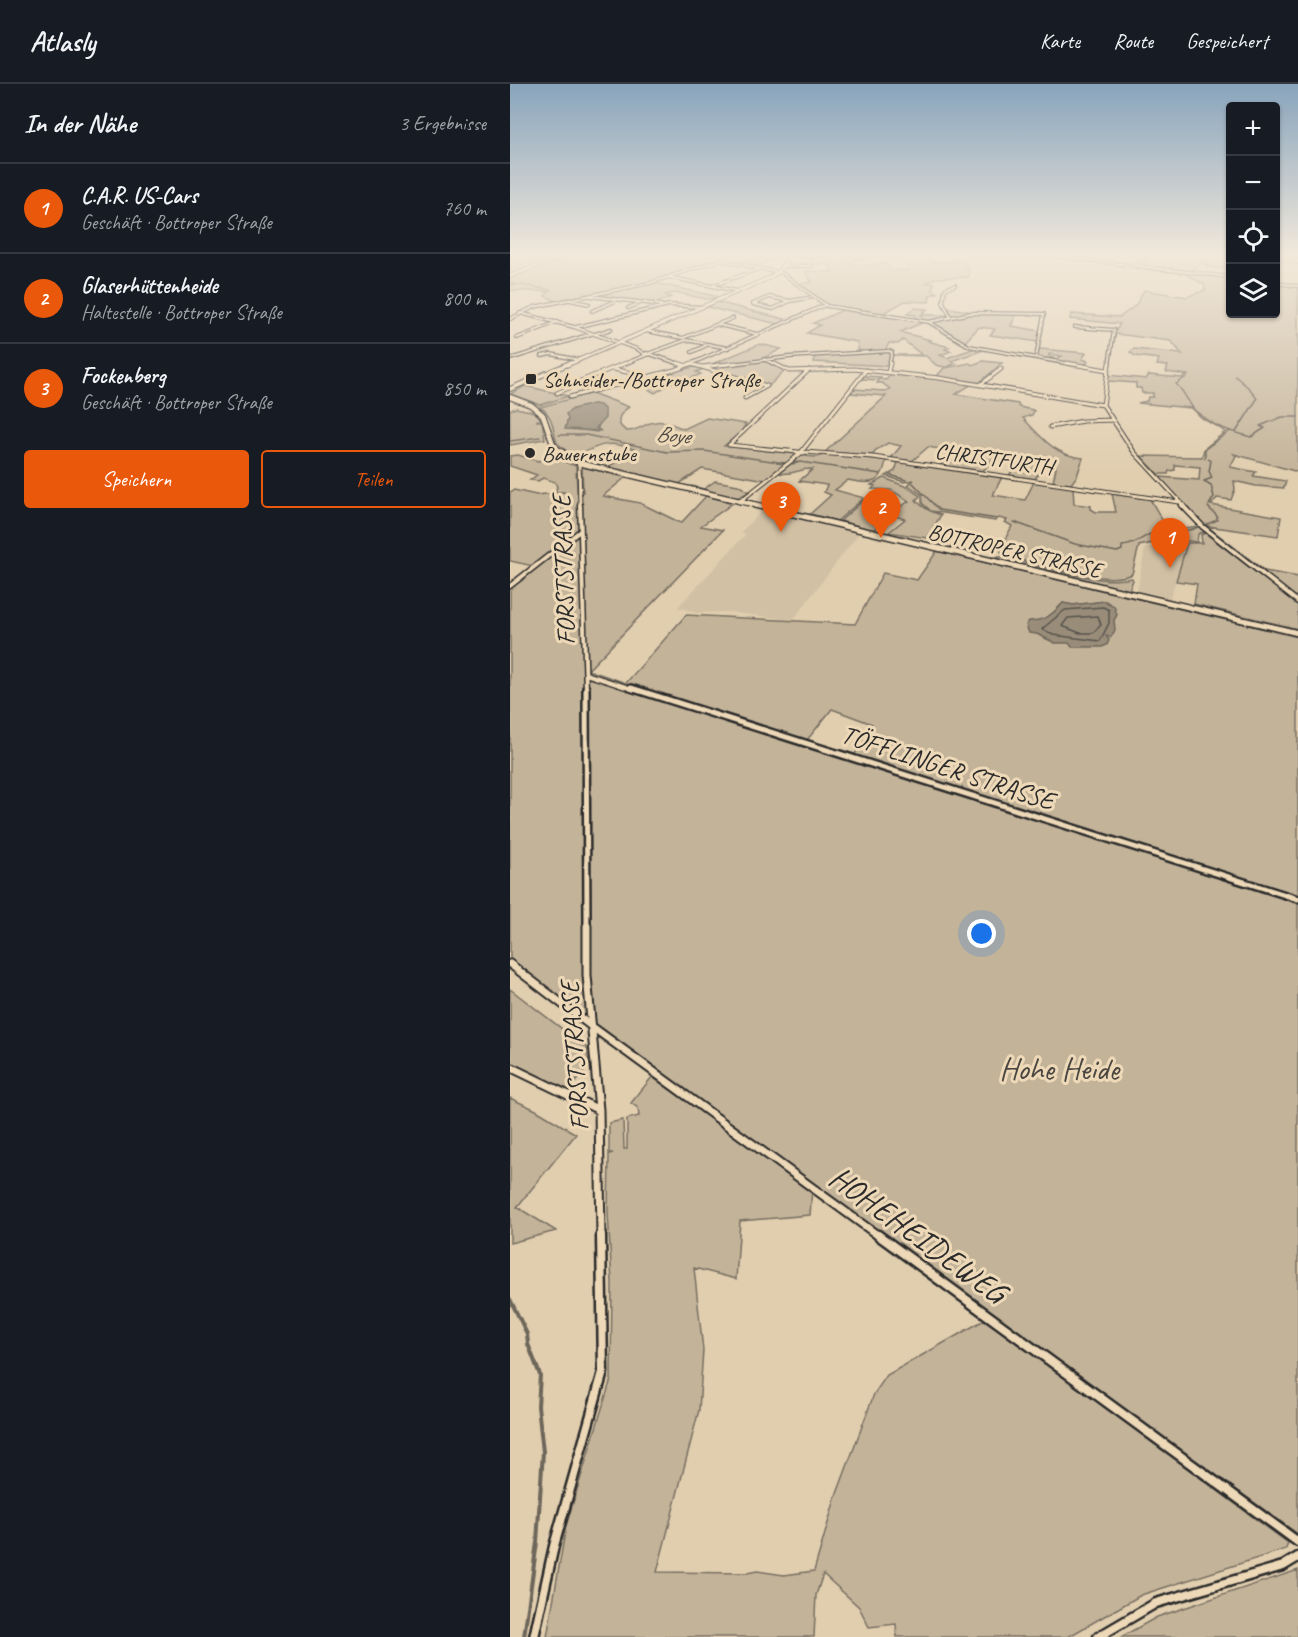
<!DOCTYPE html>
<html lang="de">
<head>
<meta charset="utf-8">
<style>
  body { margin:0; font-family:Caveat,sans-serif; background:#20242c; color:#f1f3f6 }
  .controls { position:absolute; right:18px; top:18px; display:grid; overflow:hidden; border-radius:6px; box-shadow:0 2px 4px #0004 }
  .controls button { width:54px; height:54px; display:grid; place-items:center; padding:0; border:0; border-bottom:2px solid #363941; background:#171b24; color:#f1f3f6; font:30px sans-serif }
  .you { position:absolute; left:472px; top:850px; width:21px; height:21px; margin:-15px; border:4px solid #fff; border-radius:50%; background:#1a73e8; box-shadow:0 0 0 9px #1a73e833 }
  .badge { display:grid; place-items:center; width:39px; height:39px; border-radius:50%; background:#ea580c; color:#fff; font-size:20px; font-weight:700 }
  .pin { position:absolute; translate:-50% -50px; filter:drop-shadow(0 2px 3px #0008) }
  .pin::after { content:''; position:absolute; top:32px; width:21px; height:18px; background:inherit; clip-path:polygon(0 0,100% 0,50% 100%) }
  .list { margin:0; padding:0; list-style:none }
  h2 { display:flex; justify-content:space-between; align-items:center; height:78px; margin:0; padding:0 24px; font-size:26px }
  h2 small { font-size:20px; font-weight:400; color:#9ea1a6 }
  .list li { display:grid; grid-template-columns:39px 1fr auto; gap:18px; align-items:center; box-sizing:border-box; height:90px; padding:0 24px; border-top:2px solid #363941 }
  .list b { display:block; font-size:22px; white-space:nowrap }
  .list p { margin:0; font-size:20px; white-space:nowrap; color:#9ea1a6 }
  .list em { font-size:20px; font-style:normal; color:#9ea1a6 }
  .actions { display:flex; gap:12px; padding:18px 24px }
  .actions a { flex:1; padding:14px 0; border:2px solid #ea580c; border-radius:6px; text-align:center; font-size:21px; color:#ea580c }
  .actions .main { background:#ea580c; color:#fff }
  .icon { flex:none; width:33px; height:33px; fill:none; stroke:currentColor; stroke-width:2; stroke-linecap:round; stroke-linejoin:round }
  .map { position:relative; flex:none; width:788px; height:1553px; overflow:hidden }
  header { display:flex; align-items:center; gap:36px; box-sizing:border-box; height:84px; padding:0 30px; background:#171b24; border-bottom:2px solid #363941 }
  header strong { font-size:28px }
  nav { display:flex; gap:33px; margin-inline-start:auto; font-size:21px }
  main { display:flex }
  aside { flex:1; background:#171b24 }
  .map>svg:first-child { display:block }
  .built { fill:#d2c0a4 }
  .green { fill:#c3b399; stroke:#776f62; stroke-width:1.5; fill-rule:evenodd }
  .water { fill:#998d7a; stroke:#6d665a; stroke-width:1.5 }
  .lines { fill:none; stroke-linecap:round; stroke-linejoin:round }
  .shore { stroke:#57524b; stroke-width:1.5 }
  .stream-far1 { stroke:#6d665a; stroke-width:1.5 }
  .stream { stroke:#6d665a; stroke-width:4 }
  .minor-far5-casing { stroke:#2b2b2b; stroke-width:4.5 }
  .minor-far4-casing { stroke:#2b2b2b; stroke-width:5 }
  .minor-far3-casing { stroke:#2b2b2b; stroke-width:7 }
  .minor-far2-casing { stroke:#2b2b2b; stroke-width:10 }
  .minor-far1-casing { stroke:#2b2b2b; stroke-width:11 }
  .minor-casing { stroke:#2b2b2b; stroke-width:13 }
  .tertiary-far1-casing { stroke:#2b2b2b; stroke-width:5 }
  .tertiary-casing { stroke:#2b2b2b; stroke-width:6 }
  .secondary-far2-casing { stroke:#2b2b2b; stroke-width:5 }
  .secondary-far1-casing { stroke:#2b2b2b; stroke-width:7 }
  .secondary-casing { stroke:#2b2b2b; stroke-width:8 }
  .minor-far5 { stroke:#edd8b7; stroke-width:2 }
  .minor-far4 { stroke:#edd8b7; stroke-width:3 }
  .minor-far3 { stroke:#edd8b7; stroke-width:4 }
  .minor-far2 { stroke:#edd8b7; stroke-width:5 }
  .minor-far1 { stroke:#edd8b7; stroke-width:7 }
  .minor { stroke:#edd8b7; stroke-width:8 }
  .tertiary-far1 { stroke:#edd8b7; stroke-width:3 }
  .tertiary { stroke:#edd8b7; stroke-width:4 }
  .secondary-far2 { stroke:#edd8b7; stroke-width:3 }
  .secondary-far1 { stroke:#edd8b7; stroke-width:4.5 }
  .secondary { stroke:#edd8b7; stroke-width:5 }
  .poi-dot { fill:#2b2b2b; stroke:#edd8b7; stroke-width:2 }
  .labels { text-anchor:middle; stroke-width:6; stroke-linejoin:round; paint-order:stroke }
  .far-poi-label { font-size:22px; fill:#2b2b2b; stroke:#edd8b7; text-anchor:start }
  .far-water-label { font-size:22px; font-style:italic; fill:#4c4843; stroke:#edd8b7 }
  .far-street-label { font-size:22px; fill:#2b2b2b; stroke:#edd8b7 }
  .street-label { font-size:26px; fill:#2b2b2b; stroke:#edd8b7 }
  .near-park-label { font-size:32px; fill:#494641; stroke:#edd8b7 }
  .near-street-label { font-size:32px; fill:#2b2b2b; stroke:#edd8b7 }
</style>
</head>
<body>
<header>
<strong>Atlasly</strong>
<nav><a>Karte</a><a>Route</a><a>Gespeichert</a></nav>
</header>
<main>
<aside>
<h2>In der Nähe<small>3 Ergebnisse</small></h2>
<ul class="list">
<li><span class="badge">1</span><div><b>C.A.R. US-Cars</b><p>Geschäft · Bottroper Straße</p></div><em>760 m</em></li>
<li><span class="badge">2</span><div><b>Glaserhüttenheide</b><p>Haltestelle · Bottroper Straße</p></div><em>800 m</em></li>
<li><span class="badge">3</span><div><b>Fockenberg</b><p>Geschäft · Bottroper Straße</p></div><em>850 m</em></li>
</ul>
<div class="actions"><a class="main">Speichern</a><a>Teilen</a></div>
</aside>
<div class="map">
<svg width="788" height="1553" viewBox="0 0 788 1553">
  <rect width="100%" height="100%" fill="#e1ceaf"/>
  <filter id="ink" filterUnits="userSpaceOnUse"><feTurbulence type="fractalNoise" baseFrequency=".0167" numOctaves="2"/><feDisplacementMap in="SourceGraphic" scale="12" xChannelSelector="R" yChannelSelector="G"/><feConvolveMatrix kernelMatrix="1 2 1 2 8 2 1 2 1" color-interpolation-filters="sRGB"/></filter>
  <g filter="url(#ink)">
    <path class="built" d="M253 426 349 449 283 536 219 528 187 529 168 523 236 450 231 448Z
      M664 458 677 459 660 515 627 508 635 464Z"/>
    <path class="green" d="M0 171H277L265 172 263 176H254L258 178 246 182 206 175 140 198 209 213C192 220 172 204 155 211L161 213 147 219 77 210 46 217 35 212 39 208C25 206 14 208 0 206V202L5 201 0 199Z
      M418 171 422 178 453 177 459 185V193L425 194 416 199H424L422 205 427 209 420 211 419 218 395 217 370 231 319 222 288 200 302 198 295 187 322 188 319 180H300L304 175H293L295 172 358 173 350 176 334 177C345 185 363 180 376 179L381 187 399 186 393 172Z
      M642 171H717L720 185 696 183 698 181 690 179 683 186 677 188 720 194V230H766V200L788 203V388L724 370 726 372 720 383 746 388 743 392 776 397 774 404 746 402 724 397 725 405 721 416 707 414 701 421 771 433 768 452 697 442 755 487 788 493V516L698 445 649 393 689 396 690 383 665 381V386L659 387 658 390H648L631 372 692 373 694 365 715 348 681 324 628 319 637 317 638 313H643V309H632L631 304H626V299L598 297V291L636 295 639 291 672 294 677 291 656 288 658 282 647 281 649 275 625 272 620 268 624 265 672 270 661 257 606 250 603 262 604 250 610 240 560 235 561 230 610 233 626 221 634 206 677 213 695 206 694 200 674 189 625 185 626 182H633L631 180Z
      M207 218 278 236 268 240 197 223Z
      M405 224 417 225 411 231H440L439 224 462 228 504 230 506 231 501 242 531 247 528 258 480 251 485 245 469 243 454 259 423 239 407 236 405 231 397 230Z
      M333 226 414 238 390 248 421 256 418 257 439 263 435 265 441 267 430 271 437 274 465 264 473 266 441 277 446 279 435 284 460 279 462 281 473 277 492 279 469 299 426 293 435 283 426 281 416 272 383 271H412L393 256 388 260 379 259 375 267 381 268 379 282 304 278 306 270 349 268 347 258 297 249 310 241 303 239Z
      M250 260 271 265 252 275 275 286 259 302 195 283Z
      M529 265 576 269 572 275 578 277 575 281 543 276 552 272 539 270V272L543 274 541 275 528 273Z
      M188 282 196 284 186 288 191 290 170 299 163 298 145 309 136 304 148 301 137 294Z
      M382 289 462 300 446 310 508 320 509 323 523 326 524 327 522 331 513 334C531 353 544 371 573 374L567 392 561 400 543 398 546 384 533 382 525 395 499 391 508 380 489 377 490 374 485 373 473 387 430 381 441 367 418 363 402 377 381 374 391 362 378 359 366 366 363 371 315 368 376 312 341 309 343 305 375 307 380 305 372 299H367L368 296 352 295 354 292 371 293 370 295 376 296Z
      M15 302 59 312 30 321 0 310Z
      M82 309 119 323C108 330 104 340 117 347 128 347 135 339 145 338 154 336 165 341 174 345L197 334 236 340 230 349 214 362 287 370 278 379H266L276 380 256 396 192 385 169 400 97 383 129 367C101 355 90 360 64 373L47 359C42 344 44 332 30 323ZM83 320 89 340 87 348 56 344 58 334Z
      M6 324C16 327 25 325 31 335L26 337H32L35 355 0 361V326Z
      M315 370 376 376C372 401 360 401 338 396L325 406 354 414 327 437 300 430 321 411 314 408 317 401 289 397 303 385C289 384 283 392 269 389L281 380 288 379H282L291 372 307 373Z
      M8 371 28 377C42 370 52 378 66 382L67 408H73L72 383 116 393 93 412 130 419 171 439 196 412 223 419 191 442 213 446 78 586 116 599 176 531 345 540 373 489 407 496 427 467 788 553V811L733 794 731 798 788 817V1450L81 942 0 881V503L39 470 23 482 0 477V408L4 406 26 411 55 408H45L47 403 45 398 33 394 28 397 20 396 27 391 0 382V372ZM595 517 596 552C573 556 547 564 527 550L529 537 539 533 553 519 563 521ZM322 625 362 640 345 670 297 656Z
      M388 378 492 393 483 411 515 416 524 398 563 403 564 420 581 422V425L586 428H606L602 410 640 415 658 446 689 442 696 447 688 450 687 458 662 455 629 462 622 490C598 503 521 478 493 471L490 465 502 442 495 438 497 436 489 434 485 437 421 427 412 419V411L398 401 404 396 394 398 376 392 385 387Z
      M374 394 397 403 410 412 406 416C413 424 420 428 431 431L417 454 379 448 395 435 385 432 363 446 330 437 354 416 372 421 377 420 392 422 399 417 381 406 362 405 365 402 361 401Z
      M205 397 228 401 239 408 227 414 180 404 182 402 194 405Z
      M695 449 788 521V545L684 520 687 500 666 497 677 459H692L691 451Z
      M481 473H493C527 481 589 502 622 494L623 496 619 506Z
      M0 905 77 964 79 981 59 1006 0 979Z
      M142 993 302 1105 300 1131 230 1137 226 1195 184 1184 193 1266 189 1326 147 1488 237 1489 247 1487 274 1491 304 1487 325 1415 364 1310 377 1291 476 1235 778 1459 776 1465 631 1511 558 1553H387L386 1540 359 1543 349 1523 313 1490 306 1511 304 1553H37L56 1442 101 1295 102 1199 98 1129 99 1070 103 1069H99V1039L113 1036 114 1065H117V1035L129 1032 128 1024 121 1019Z
      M0 1014 26 1026 66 1050 7 1123 46 1147 0 1159Z
      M788 1486V1553H611L647 1533Z"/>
    <path class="water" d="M83 320 90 321 95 326V334L86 344 91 347 55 345 58 335 56 330 63 325Z
      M595 517 604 522 607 531 604 536 605 546 601 553 596 552 599 556 597 561 592 563H562L559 559H545L527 550 519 549 516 541 519 537C535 537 543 530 553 519L563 521Z"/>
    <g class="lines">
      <path class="shore" d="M593 523 599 526V539L590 557 543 551 532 545 555 526Z
        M588 532 591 541 583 549H570L552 542 558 534Z"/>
      <path class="stream-far1" d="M0 199 41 206
        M678 292 666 300C675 308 678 319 686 328 694 338 708 342 720 347
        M725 292 740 305 747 315 726 348
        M49 351H76L157 368 194 367 275 379
        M0 357 30 353
        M695 374V365L720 347 741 353 755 344 750 342 772 333H788
        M698 375 701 377 699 387 702 394 694 397 701 401 704 413 699 421
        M282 379 290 378 371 390
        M380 391 396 396
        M403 399 429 426 487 435
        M504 438 565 460 607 468 612 466V462C629 461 633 450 647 448 662 445 676 450 690 442
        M695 441 707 436V432L698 423"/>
      <path class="stream" d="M0 1215 17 1250 18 1260 30 1291 28 1322 33 1368 27 1458 14 1553"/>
      <g class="minor-far5-casing">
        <path id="minor-far5" d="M283 171H401
          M533 171 720 193
          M627 181 639 171
          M272 182H302
          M158 193 227 207
          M766 199 788 202
          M204 201 249 185
          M80 212 151 221
          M259 213 280 217 263 225 243 220Z
          M60 216 79 220
          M280 217 304 213
          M118 224 133 218
          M82 227 105 217
          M10 229 64 243 127 265 136 271 141 270 136 269
          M440 232 433 218 435 205 445 201
          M0 235 24 223 140 199 210 176 272 189 317 222 419 238 459 262 566 281
          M419 238 461 229 534 230 526 274
          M209 241 247 250
          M66 243 159 221 192 223
          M565 243 604 246 599 281
          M136 247 173 254 223 234
          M85 250 101 245
          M7 254 47 238
          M182 268 199 260
          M140 269 176 256 218 264
          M140 270 173 281
          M32 272 41 270 69 276
          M0 275 81 250
          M254 275 266 281
          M112 281 136 271
          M178 281 315 221
          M213 281 279 273 379 267 382 268 379 281"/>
      </g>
      <g class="minor-far4-casing">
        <path id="minor-far4" d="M168 279 174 281
          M263 279 279 287 344 285 429 294 593 321
          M557 279 597 286
          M599 279 593 321 624 368 674 422
          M181 280 257 302 235 314
          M192 283 226 279
          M103 285 135 292
          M378 288 380 279
          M470 301 491 285
          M93 304 68 298 116 279
          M47 309 70 299
          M60 313 168 285 182 279
          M540 343 573 337 603 336
          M219 361 299 286
          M219 361 288 368
          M292 367 294 369H288Z
          M292 367 356 286
          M294 368 363 373 669 418
          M69 379 70 422
          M229 418 290 370"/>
      </g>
      <g class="minor-far3-casing">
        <path id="minor-far3" d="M70 421 76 606
          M672 421 693 443 788 518
          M0 502 70 447
          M76 590 125 606"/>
      </g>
      <g class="minor-far2-casing">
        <path id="minor-far2" d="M76 604 77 844
          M121 604 788 815"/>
      </g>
      <g class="minor-far1-casing">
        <path id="minor-far1" d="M77 842V891L89 1026 91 1153
          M0 880 81 942 370 1153
          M0 983 89 1026"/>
      </g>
      <g class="minor-casing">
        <path id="minor" d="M368 1151 788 1458
          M24 1553 44 1462 93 1288 91 1151
          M588 1553 646 1519 773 1482 788 1473"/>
      </g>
      <g class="tertiary-far1-casing">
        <path id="tertiary-far1" d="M0 192 58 171
          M57 281 259 194 268 188 280 171"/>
      </g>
      <g class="tertiary-casing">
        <path id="tertiary" d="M0 305 60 279"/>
      </g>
      <g class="secondary-far2-casing">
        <path id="secondary-far2" d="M766 174 788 178"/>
      </g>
      <g class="secondary-far1-casing">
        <path id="secondary-far1" d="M0 313 21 321 33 331 44 363 69 379 251 422"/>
      </g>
      <g class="secondary-casing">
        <path id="secondary" d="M245 421 788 549"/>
      </g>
      <use href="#minor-far5" class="minor-far5"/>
      <use href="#minor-far4" class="minor-far4"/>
      <use href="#minor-far3" class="minor-far3"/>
      <use href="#minor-far2" class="minor-far2"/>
      <use href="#minor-far1" class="minor-far1"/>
      <use href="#minor" class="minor"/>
      <use href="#tertiary-far1" class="tertiary-far1"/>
      <use href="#tertiary" class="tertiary"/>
      <use href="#secondary-far2" class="secondary-far2"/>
      <use href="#secondary-far1" class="secondary-far1"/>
      <use href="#secondary" class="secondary"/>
    </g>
  </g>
  <linearGradient id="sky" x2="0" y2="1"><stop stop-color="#88a4bc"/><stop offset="0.44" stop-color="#f2e9db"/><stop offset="1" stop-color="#f2e9db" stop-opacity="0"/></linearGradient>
  <rect width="788" height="388" fill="url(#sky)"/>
  <g class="poi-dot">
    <rect x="15" y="289" width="12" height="12" rx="3"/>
    <circle cx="20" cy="369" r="6"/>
  </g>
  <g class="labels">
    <g class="far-poi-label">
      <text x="33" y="303">Schneider-/Bottroper Straße</text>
      <text x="32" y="377">Bauernstube</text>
    </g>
    <g class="far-water-label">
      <text transform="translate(163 350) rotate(5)" y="8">Boye</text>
    </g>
    <g class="far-street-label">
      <text transform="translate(484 374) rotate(8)" y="8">CHRISTFURTH</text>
      <text transform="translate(505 466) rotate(13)" y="8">BOTTROPER STRASSE</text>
    </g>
    <g class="street-label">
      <text transform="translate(53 486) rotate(-92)" y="9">FORSTSTRASSE</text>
      <text transform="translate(438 683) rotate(18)" y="9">TÖFFLINGER STRASSE</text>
      <text transform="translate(64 972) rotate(-94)" y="9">FORSTSTRASSE</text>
    </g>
    <g class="near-park-label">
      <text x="549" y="995">Hohe Heide</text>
    </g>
    <g class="near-street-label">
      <text transform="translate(408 1150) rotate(36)" y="11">HOHEHEIDEWEG</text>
    </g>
  </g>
</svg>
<div class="controls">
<button>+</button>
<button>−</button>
<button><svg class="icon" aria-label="locate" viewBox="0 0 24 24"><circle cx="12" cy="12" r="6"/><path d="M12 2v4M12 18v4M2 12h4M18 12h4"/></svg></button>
<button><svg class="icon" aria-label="layers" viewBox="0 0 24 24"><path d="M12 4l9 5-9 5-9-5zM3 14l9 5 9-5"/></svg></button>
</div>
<div class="you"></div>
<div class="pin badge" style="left:660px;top:484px">1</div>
<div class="pin badge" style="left:371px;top:454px">2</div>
<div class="pin badge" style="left:271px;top:448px">3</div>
</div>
</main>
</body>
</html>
